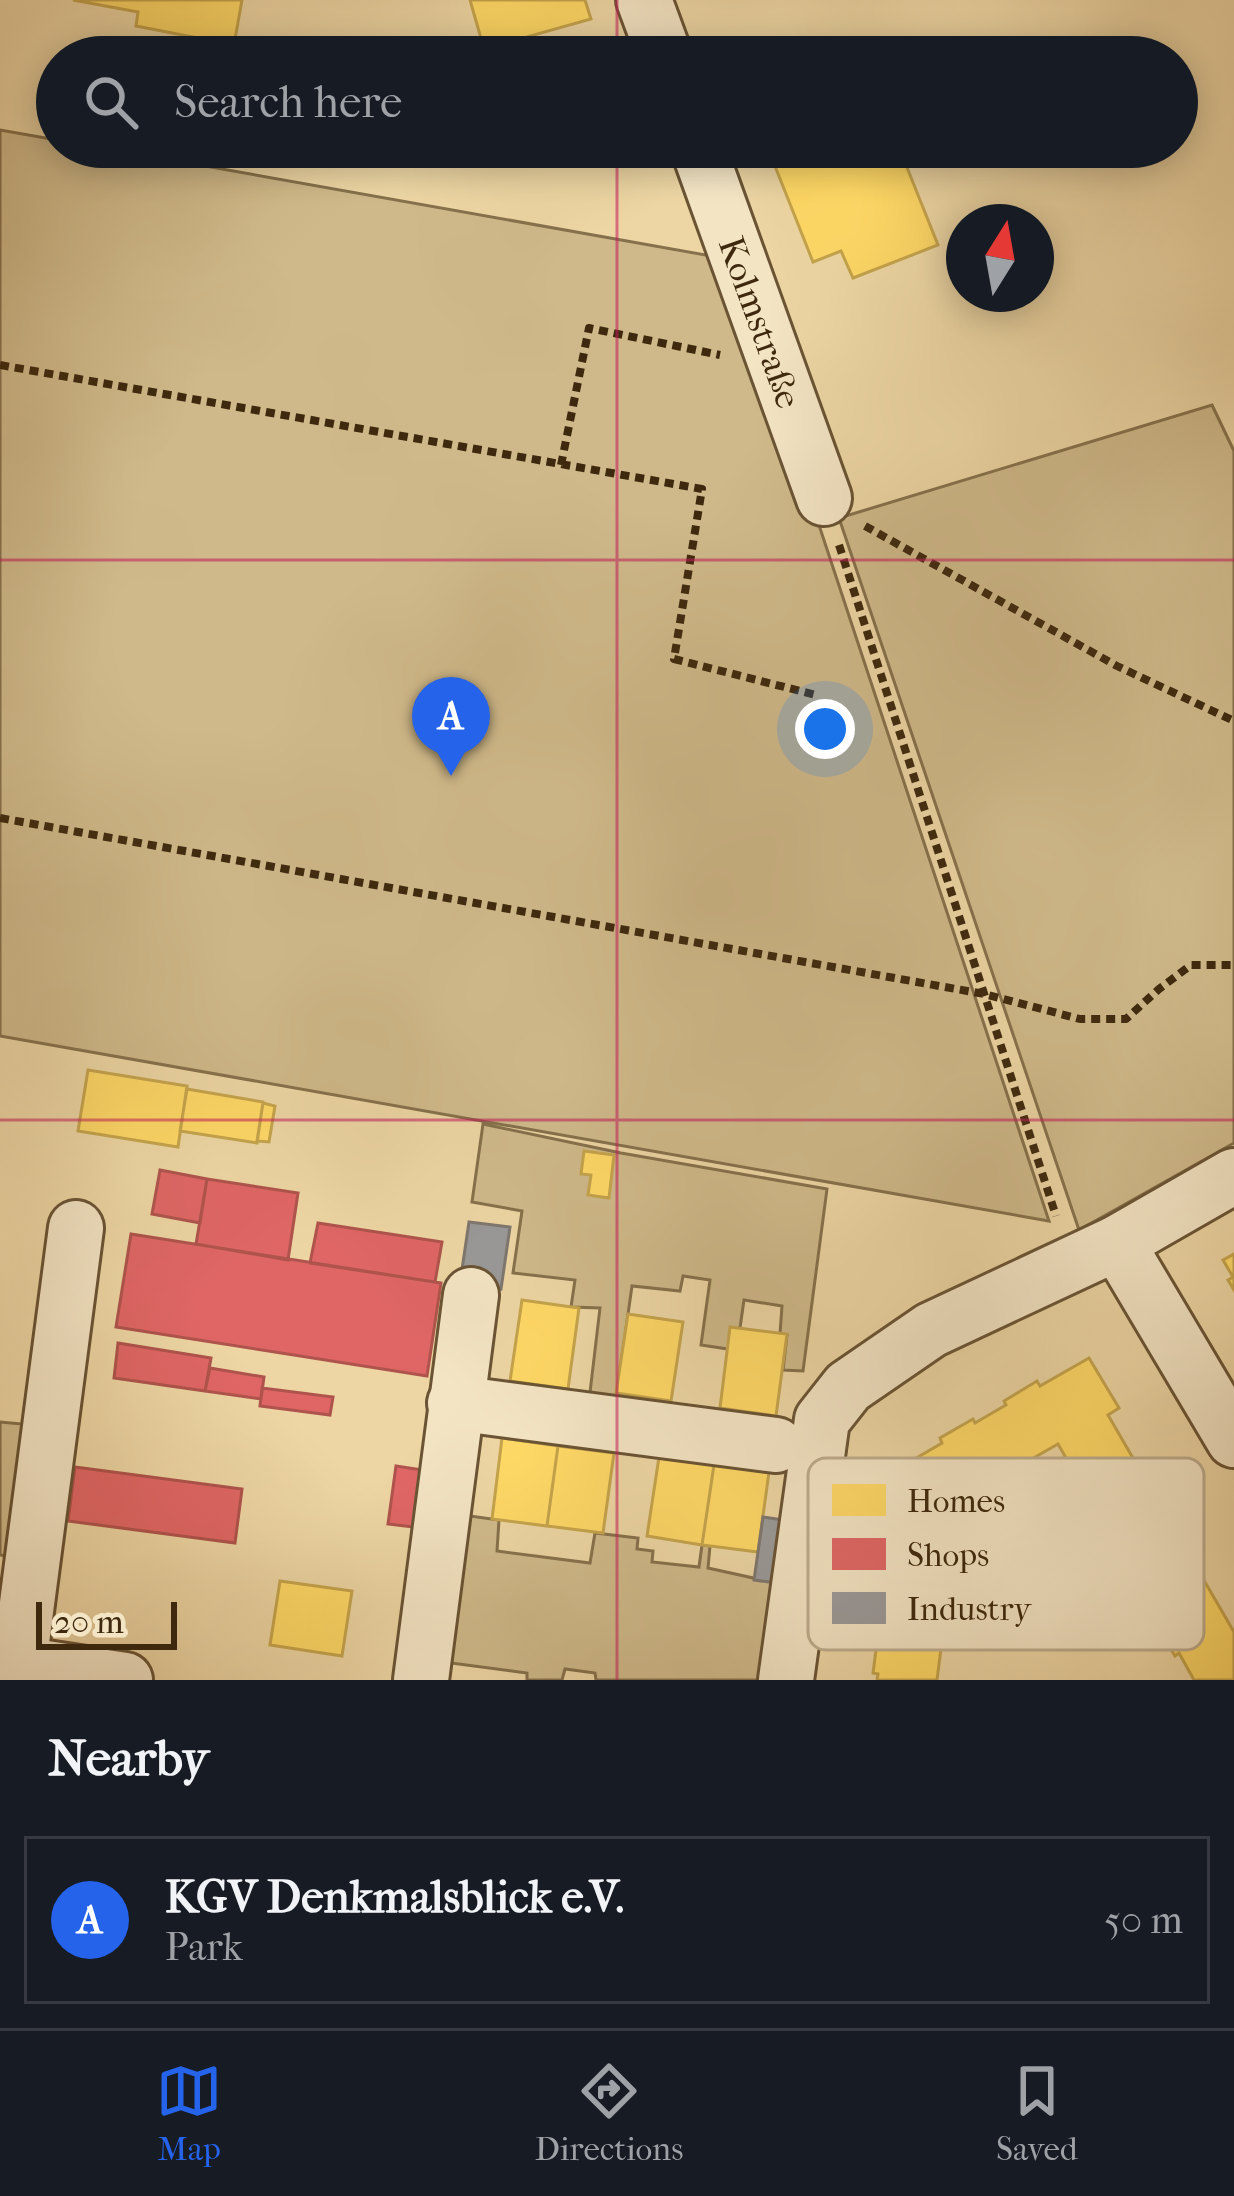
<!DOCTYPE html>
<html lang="en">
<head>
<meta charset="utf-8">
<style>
  body { margin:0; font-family:"IM FELL French Canon",serif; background:#20242c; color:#f1f3f6 }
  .compass { position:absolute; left:946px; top:204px; width:108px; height:108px; border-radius:50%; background:#171b24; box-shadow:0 6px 30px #0003; rotate:11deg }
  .scale { position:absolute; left:36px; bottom:30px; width:141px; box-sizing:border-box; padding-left:12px; border:6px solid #3e290e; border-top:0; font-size:33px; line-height:42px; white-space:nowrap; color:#3e290e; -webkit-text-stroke:9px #f3e4c4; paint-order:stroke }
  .you { position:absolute; left:825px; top:729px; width:42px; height:42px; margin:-30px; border:9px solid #fff; border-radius:50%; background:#1a73e8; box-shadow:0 0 0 18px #1a73e833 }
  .badge { display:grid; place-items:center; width:78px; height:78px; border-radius:50%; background:#2563eb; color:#fff; font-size:39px; font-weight:700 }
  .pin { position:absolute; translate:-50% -99px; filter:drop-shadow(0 3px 6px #0008) }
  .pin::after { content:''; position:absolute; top:63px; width:42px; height:36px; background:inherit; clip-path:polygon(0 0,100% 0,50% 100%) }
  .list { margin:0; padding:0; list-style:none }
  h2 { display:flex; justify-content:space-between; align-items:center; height:156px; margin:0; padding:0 48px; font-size:51px }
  h2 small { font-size:39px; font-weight:400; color:#9ea1a6 }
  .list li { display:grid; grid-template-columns:78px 1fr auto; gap:36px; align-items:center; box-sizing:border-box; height:168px; margin:0 24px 24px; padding:0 24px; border:3px solid #363941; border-radius:0px }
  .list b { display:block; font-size:45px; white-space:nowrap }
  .list p { margin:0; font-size:39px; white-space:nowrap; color:#9ea1a6 }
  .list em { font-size:39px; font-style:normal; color:#9ea1a6 }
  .icon { flex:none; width:66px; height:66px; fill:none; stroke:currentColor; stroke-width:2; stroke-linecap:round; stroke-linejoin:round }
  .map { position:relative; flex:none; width:1234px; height:1680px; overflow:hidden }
  .search { position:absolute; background:#171b24; box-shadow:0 6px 30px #0003; left:36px; right:36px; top:36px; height:132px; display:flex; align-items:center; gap:30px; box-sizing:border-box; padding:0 42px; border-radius:66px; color:#9ea1a6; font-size:45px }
  .sheet { height:348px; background:#171b24 }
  nav { display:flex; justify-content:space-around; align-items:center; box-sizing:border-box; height:168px; border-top:3px solid #363941; background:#171b24; font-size:33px; color:#9ea1a6 }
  nav a { display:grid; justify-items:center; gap:6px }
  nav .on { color:#2563eb }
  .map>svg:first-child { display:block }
  .green { fill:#cfb98a; stroke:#86714c; stroke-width:3 }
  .homes { fill:#ffd966; stroke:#c5a44c; stroke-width:3 }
  .shops { fill:#e06666; stroke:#af544c; stroke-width:3 }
  .industry { fill:#999; stroke:#7e776f; stroke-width:3 }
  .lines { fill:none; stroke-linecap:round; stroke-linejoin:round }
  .minor-casing { stroke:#6a5434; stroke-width:60 }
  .path { stroke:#3e290e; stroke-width:8; stroke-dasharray:9 6; stroke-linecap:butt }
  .minor { stroke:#f3e4c4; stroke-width:54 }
  .grid { fill:none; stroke:#c2185b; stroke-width:3; stroke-opacity:0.55 }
  .labels { text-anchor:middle; stroke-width:12; stroke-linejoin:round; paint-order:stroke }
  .street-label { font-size:36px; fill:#3e290e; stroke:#f3e4c4 }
  .key { fill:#f3e4c4; stroke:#bdac8d; stroke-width:3 }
  .key-label { font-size:33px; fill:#3e290e }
</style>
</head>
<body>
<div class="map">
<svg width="1234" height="1680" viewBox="0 0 1234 1680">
  <rect width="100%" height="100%" fill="#edd6a4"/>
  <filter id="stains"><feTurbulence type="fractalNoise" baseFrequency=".00167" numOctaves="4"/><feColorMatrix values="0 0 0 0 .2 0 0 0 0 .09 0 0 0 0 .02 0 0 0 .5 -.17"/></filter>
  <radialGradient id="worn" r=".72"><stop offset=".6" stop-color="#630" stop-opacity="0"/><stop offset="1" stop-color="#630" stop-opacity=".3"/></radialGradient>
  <path class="green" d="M0 130 57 140V147H98L717 257 816 516 1049 1221 0 1036Z
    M1212 405 1234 451V1143L1079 1230 839 518Z
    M483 1124 621 1153 827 1189 803 1371 783 1370 787 1335 780 1334 782 1306 744 1300 740 1328 728 1349 701 1345 710 1280 683 1276 680 1291 632 1286 617 1392 642 1397 640 1410 589 1401 600 1308 571 1307 575 1280 513 1273 522 1211 472 1202Z
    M0 1422 33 1425 13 1557 0 1555Z
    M470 1516 499 1520 497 1551 590 1563 595 1533 638 1538 637 1549 653 1551 652 1562 699 1567 702 1545 710 1546 708 1568 776 1583 764 1680H596L595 1673 565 1669 562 1680H527V1673L451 1663Z"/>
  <path class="homes" d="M73 0H242L234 45 136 26 138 12Z
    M470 0H585L591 19 484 49Z
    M780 147H909L900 150 938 245 853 278 841 251 813 262 769 151Z
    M88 1070 187 1086 178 1147 78 1131Z
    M187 1089 263 1102 257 1143 180 1131Z
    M263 1103 275 1106 269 1142 257 1141Z
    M584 1151 614 1155 609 1198 588 1195 591 1175 581 1174Z
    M1234 1254V1290L1228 1280 1233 1277 1223 1260Z
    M522 1300 579 1308 568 1389 510 1381Z
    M628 1314 683 1322 671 1401 616 1393Z
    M730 1327 787 1334 776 1416 720 1408Z
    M1089 1358 1119 1408 1108 1415 1234 1632V1680H1194L1179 1653 1175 1656 1155 1623 1159 1621 1142 1590 1137 1592 1118 1559 1122 1555 1105 1525 1099 1528 1081 1494 1085 1491 1058 1444 960 1500 937 1680H877L878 1674 873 1673 878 1635H884L888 1600 883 1599 888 1560 892 1561 898 1526 892 1525 897 1488 903 1489 906 1464 942 1443 940 1438 973 1419 975 1423 1006 1405 1004 1401 1037 1381 1040 1386Z
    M502 1438 558 1446 547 1526 492 1519Z
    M558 1446 614 1453 603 1533 547 1526Z
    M659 1457 714 1465 702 1545 647 1536Z
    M714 1465 769 1472 758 1552 702 1545Z
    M280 1581 352 1591 342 1656 270 1645Z"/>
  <path class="shops" d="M160 1170 207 1179 200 1223 152 1214Z
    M207 1179 298 1193 288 1260 196 1244Z
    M318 1223 442 1242 435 1282 310 1263Z
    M131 1234 441 1283 427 1376 116 1327Z
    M118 1343 211 1358 205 1391 114 1378Z
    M210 1368 264 1377 261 1399 205 1391Z
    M262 1388 333 1397 330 1415 260 1406Z
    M396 1466 429 1471 422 1528 388 1524Z
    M75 1467 242 1489 235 1543 68 1521Z"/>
  <path class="industry" d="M469 1222 510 1227 501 1289 460 1283Z
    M763 1517 784 1520 776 1583 754 1580Z"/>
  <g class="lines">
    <g class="minor-casing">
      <g id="minor">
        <path d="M644 0 665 57"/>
        <path id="s1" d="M698 147 824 498"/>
        <path d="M1117 1243 1234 1440"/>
        <path d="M455 1403 776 1445"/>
        <path d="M19 1664 125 1680"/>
        <path d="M17 1680 76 1228"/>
        <path d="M421 1680 471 1295"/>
        <path d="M786 1680 822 1420 848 1387 931 1330 1117 1243 1234 1176"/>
      </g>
    </g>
    <path class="path" d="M0 365 702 489 674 659 816 695
      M561 465 589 328 720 355
      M865 526 1117 666 1234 721
      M839 545 1056 1216
      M0 818 984 994 1080 1019H1126L1159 989 1191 965H1234"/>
    <use href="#minor" class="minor"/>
  </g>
  <path class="grid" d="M617 0V57M617 147V1680M0 560H1234M0 1120H1234"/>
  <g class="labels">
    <g class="street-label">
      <text dy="13" stroke="none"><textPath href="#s1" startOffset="186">Kolmstraße</textPath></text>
    </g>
  </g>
  <rect x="808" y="1458" width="396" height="192" rx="18" class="key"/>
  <rect x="832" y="1484" width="54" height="32" fill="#ffd966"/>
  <rect x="832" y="1538" width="54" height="32" fill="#e06666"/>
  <rect x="832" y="1592" width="54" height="32" fill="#999"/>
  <g class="key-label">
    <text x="907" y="1512">Homes</text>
    <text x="907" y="1566">Shops</text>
    <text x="907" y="1620">Industry</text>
  </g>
  <rect width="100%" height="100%" filter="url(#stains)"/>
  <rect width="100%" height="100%" fill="url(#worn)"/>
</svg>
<svg class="compass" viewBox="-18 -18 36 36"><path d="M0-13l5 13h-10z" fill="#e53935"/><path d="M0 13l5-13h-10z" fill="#9ea1a6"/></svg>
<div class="scale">20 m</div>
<div class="you"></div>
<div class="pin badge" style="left:451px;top:776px">A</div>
<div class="search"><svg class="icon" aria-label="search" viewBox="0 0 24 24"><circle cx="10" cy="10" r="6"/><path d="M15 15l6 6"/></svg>Search here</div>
</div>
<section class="sheet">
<h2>Nearby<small></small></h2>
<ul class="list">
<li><span class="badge">A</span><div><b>KGV Denkmalsblick e.V.</b><p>Park</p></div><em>50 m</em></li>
</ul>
</section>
<nav>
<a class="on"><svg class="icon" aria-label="map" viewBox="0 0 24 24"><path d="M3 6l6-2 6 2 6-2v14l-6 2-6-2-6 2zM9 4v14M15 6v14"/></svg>Map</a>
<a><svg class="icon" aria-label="directions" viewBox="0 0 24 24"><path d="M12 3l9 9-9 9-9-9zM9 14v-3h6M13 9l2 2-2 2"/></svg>Directions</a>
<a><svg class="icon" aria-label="saved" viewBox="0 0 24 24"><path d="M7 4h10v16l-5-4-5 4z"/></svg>Saved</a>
</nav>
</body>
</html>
